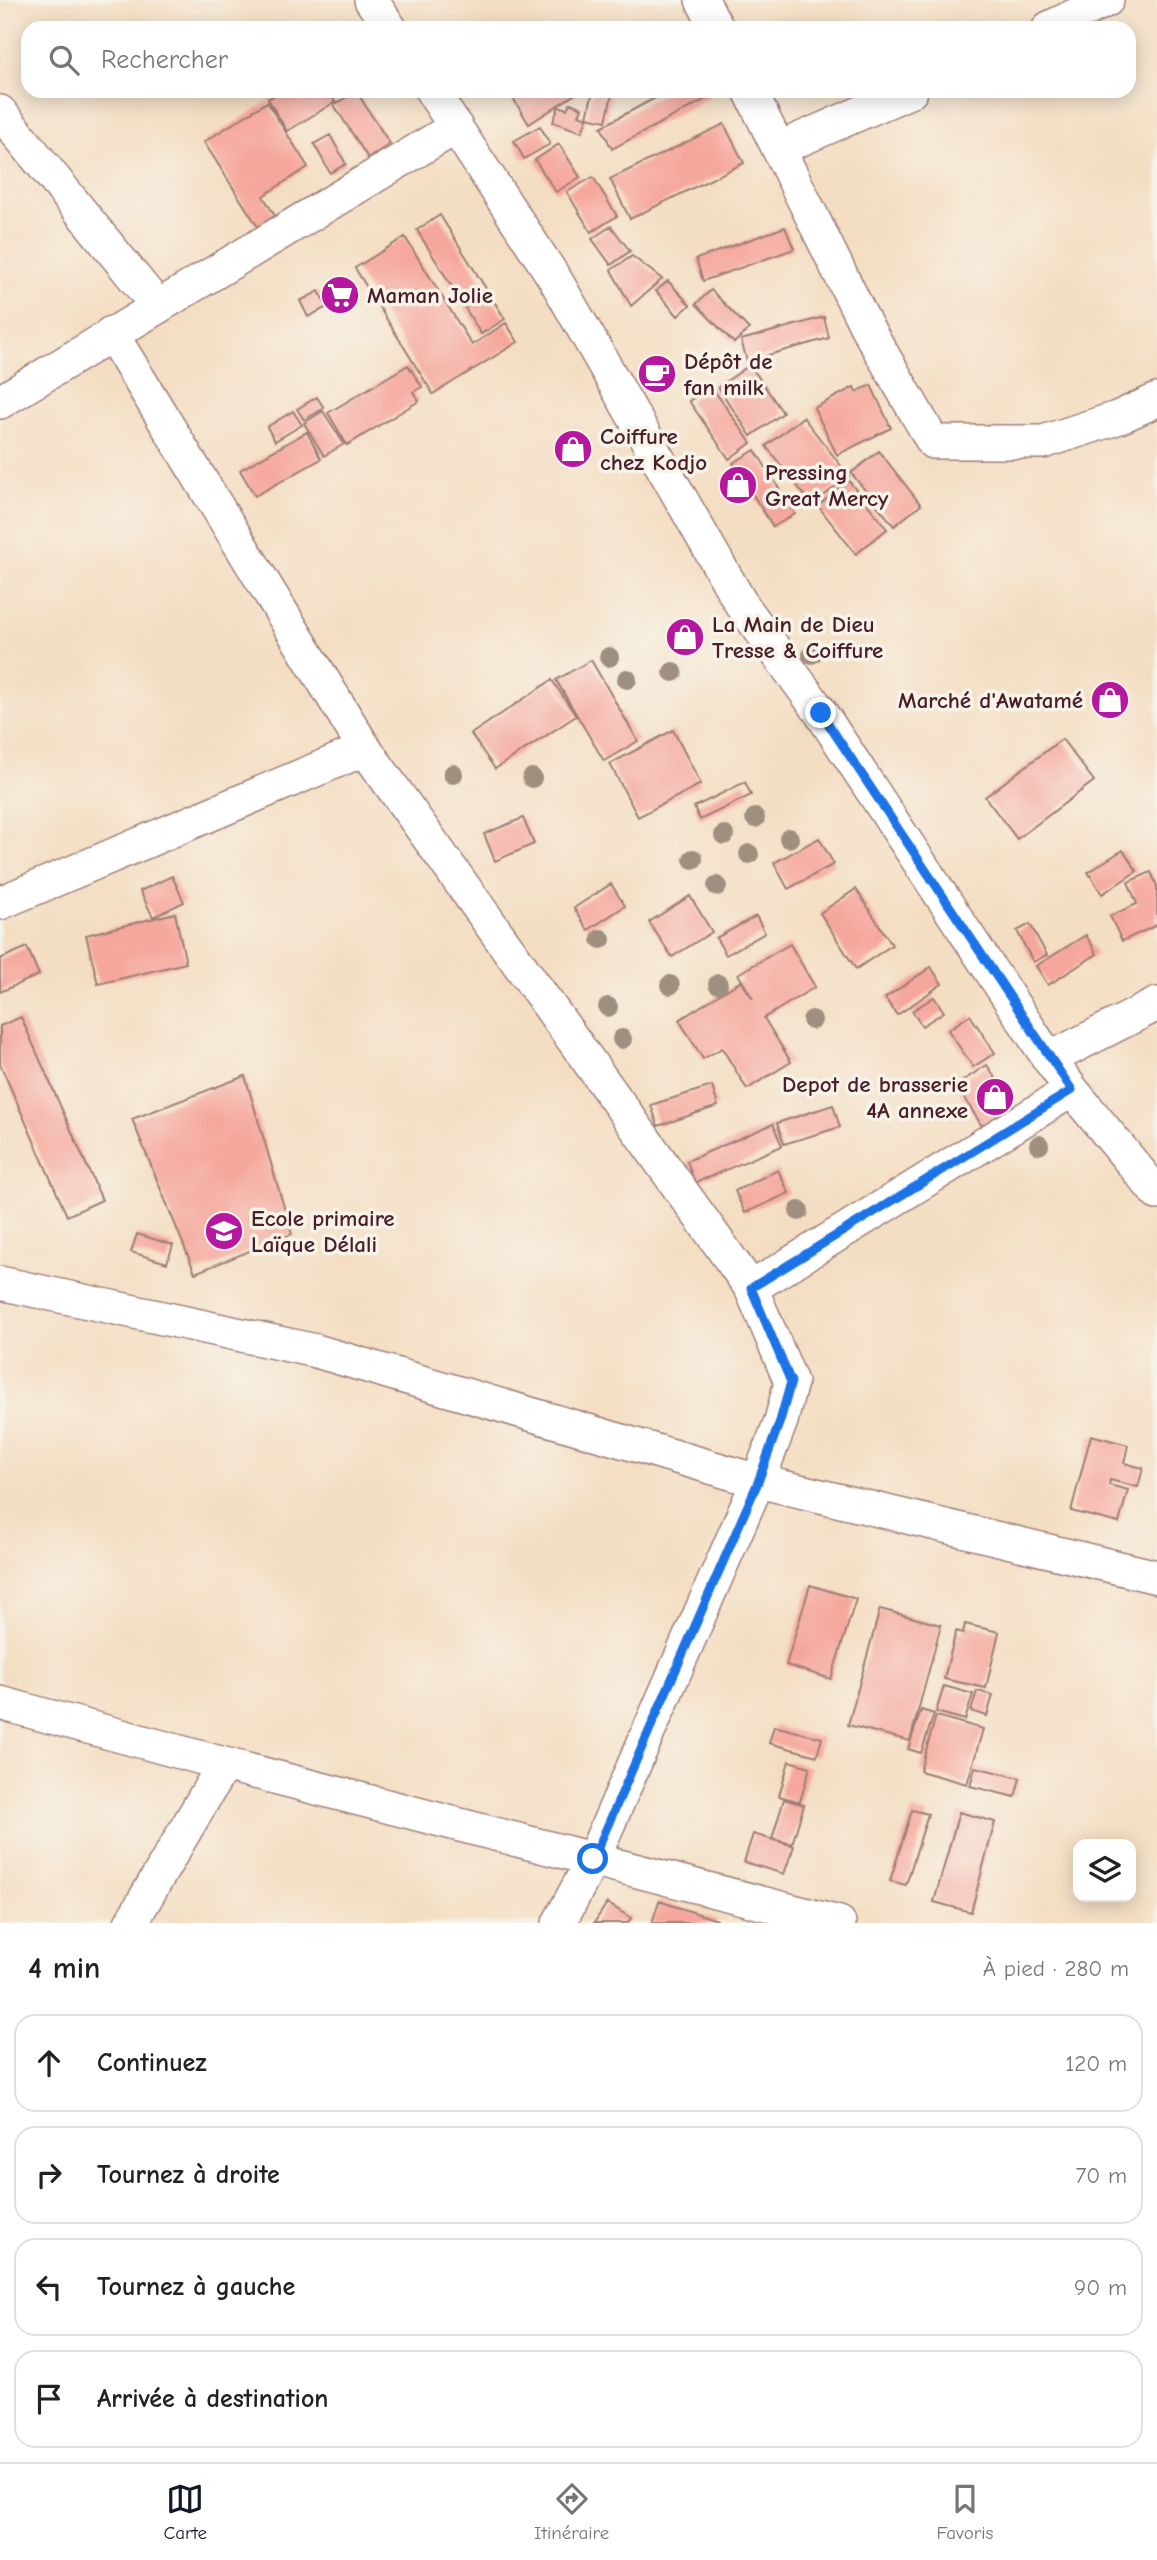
<!DOCTYPE html>
<html lang="fr">
<head>
<meta charset="utf-8">
<style>
  body { margin:0; font-family:"Comic Neue",sans-serif; background:#f2f2f2; color:#222 }
  .controls { position:absolute; right:21px; bottom:21px; display:grid; overflow:hidden; border-radius:14px; box-shadow:0 4px 18px #0003 }
  .controls button { width:63px; height:63px; display:grid; place-items:center; padding:0; border:0; border-bottom:2px solid #e0e0e0; background:#fff; color:#222; font:35px sans-serif }
  .stop { position:absolute; width:21px; height:21px; margin:-16px; border:5px solid #1a73e8; border-radius:50%; background:#fff }
  .stop.end { background:#1a73e8; border-color:#fff; box-shadow:0 2px 7px #0008 }
  .list { margin:0; padding:0; list-style:none }
  h2 { display:flex; justify-content:space-between; align-items:center; height:91px; margin:0; padding:0 28px; font-size:30px }
  h2 small { font-size:23px; font-weight:400; color:#767676 }
  .list li { display:grid; grid-template-columns:46px 1fr auto; gap:21px; align-items:center; box-sizing:border-box; height:98px; margin:0 14px 14px; padding:0 14px; border:2px solid #e0e0e0; border-radius:21px }
  .list b { display:block; font-size:26px; white-space:nowrap }
  .list em { font-size:23px; font-style:normal; color:#767676 }
  .icon { flex:none; width:38px; height:38px; fill:none; stroke:currentColor; stroke-width:2; stroke-linecap:round; stroke-linejoin:round }
  .map { position:relative; flex:none; width:1157px; height:1923px; overflow:hidden }
  .search { position:absolute; background:#fff; box-shadow:0 4px 18px #0003; left:21px; right:21px; top:21px; height:77px; display:flex; align-items:center; gap:18px; box-sizing:border-box; padding:0 24px; border-radius:21px; color:#767676; font-size:26px }
  .sheet { height:539px; background:#fff }
  nav { display:flex; justify-content:space-around; align-items:center; box-sizing:border-box; height:98px; border-top:2px solid #e0e0e0; background:#fff; font-size:19px; color:#767676 }
  nav a { display:grid; justify-items:center; gap:4px }
  nav .on { color:#111827 }
  .map>svg:first-child { display:block }
  .building { fill:#f6a79d }
  .lines { fill:none; stroke-linecap:round; stroke-linejoin:round }
  .minor-casing { stroke:#9f7e77; stroke-width:36 }
  .minor { stroke:#fff; stroke-width:33 }
  .tree { fill:#9f8f7f }
  .route { stroke:#1a73e8; stroke-width:9 }
  .labels { text-anchor:middle; stroke-width:7; stroke-linejoin:round; paint-order:stroke }
  .poi-label { font-size:23px; font-weight:bold; fill:#4a1f2b; stroke:#f7f3e8; text-anchor:start }
</style>
</head>
<body>
<div class="map">
<svg width="1157" height="1923" viewBox="0 0 1157 1923">
  <rect width="100%" height="100%" fill="#f7f3e8"/>
  <filter id="ink" filterUnits="userSpaceOnUse"><feTurbulence type="fractalNoise" baseFrequency=".0143" numOctaves="2"/><feDisplacementMap in="SourceGraphic" scale="14" xChannelSelector="R" yChannelSelector="G"/><feConvolveMatrix kernelMatrix="1 2 1 2 8 2 1 2 1" color-interpolation-filters="sRGB"/></filter>
  <filter id="wash" filterUnits="userSpaceOnUse"><feTurbulence type="fractalNoise" baseFrequency=".00686" numOctaves="4" result="noise"/><feDisplacementMap in="SourceGraphic" scale="28" xChannelSelector="R" yChannelSelector="G"/><feGaussianBlur stdDeviation="1.57" result="paint"/><feColorMatrix in="noise" values="0 0 0 0 0 0 0 0 0 0 0 0 0 0 0 0 0 1.4 0 .05"/><feComposite in="paint" operator="in"/></filter>
  <g filter="url(#wash)">
    <rect width="100%" height="100%" fill="#f4dec3"/>
    <g id="blocks">
      <path class="building" d="M282 91H329L335 102 287 131 268 99Z
        M356 91 390 144 368 158 334 105Z
        M511 91H580L529 124 509 92Z
        M593 91H613L606 121 587 117Z
        M668 91H706L710 97 612 149 601 127Z
        M267 102 308 167 263 196 275 216 258 227 204 142Z
        M570 103 582 108 579 115 587 118 582 132 553 122 559 106 567 109Z
        M724 124 744 163 630 219 610 179Z
        M540 126 550 144 524 159 514 141Z
        M330 135 346 164 330 173 314 144Z
        M559 144 580 177 556 192 535 160Z
        M593 177 617 216 591 232 567 192Z
        M440 215 505 319 481 334 417 230Z
        M611 226 630 251 611 265 592 239Z
        M785 227 794 249 703 281 696 259Z
        M405 237 472 345 506 323 518 342 433 394 355 268Z
        M632 256 662 279 631 306 611 270Z
        M668 281 690 305 678 316 656 291Z
        M711 290 749 329 734 343 696 304Z
        M319 291 327 307 308 317 300 301Z
        M824 317 829 338 747 361 741 340Z
        M408 365 422 387 413 392 419 401 347 445 328 413Z
        M750 365 783 413 751 436 718 387Z
        M871 385 891 428 837 455 814 408 854 387 856 392Z
        M711 386 751 443 729 459 689 401Z
        M317 397 324 408 304 420 297 409Z
        M293 411 302 425 275 441 267 427Z
        M323 411 344 444 324 456 304 423Z
        M803 417 849 476 812 505 766 446Z
        M307 432 321 459 255 496 240 470Z
        M755 450 795 514 773 527 733 463Z
        M879 451 921 505 894 526 851 473Z
        M849 481 887 529 856 554 818 506Z
        M591 660 638 741 604 761 556 680Z
        M552 680 576 716 495 769 471 734Z
        M673 730 701 784 638 817 610 764Z
        M1062 739 1094 781 1017 839 985 797Z
        M745 782 751 795 700 820 694 807Z
        M523 818 534 844 495 861 484 834Z
        M819 838 834 864 788 889 774 863Z
        M1123 850 1137 871 1102 894 1088 872Z
        M1151 872 1157 886V925L1122 941 1110 916 1137 904 1128 882Z
        M172 876 184 902 153 917 140 891Z
        M611 884 625 906 588 930 574 908Z
        M856 889 892 945 856 969 820 913Z
        M690 896 712 932 672 957 649 922Z
        M175 913 186 963 98 984 86 935Z
        M756 916 765 933 726 955 716 938Z
        M1030 924 1047 955 1033 962 1017 931Z
        M1086 935 1097 954 1048 985 1036 966Z
        M790 944 815 987 764 1018 791 1062 747 1089 722 1048 703 1059 679 1020 741 981 753 999 738 974Z
        M27 947 39 975 0 992V959Z
        M931 967 942 984 897 1015 885 998Z
        M934 997 944 1012 922 1026 912 1011Z
        M970 1015 995 1053 973 1067 948 1030Z
        M21 1017 102 1200 67 1216 0 1064V1026Z
        M987 1065 1013 1106 982 1126 956 1085Z
        M245 1076 292 1234 195 1273 132 1119Z
        M712 1086 718 1106 658 1126 651 1105Z
        M833 1105 840 1127 784 1144 777 1123Z
        M773 1124 782 1146 695 1183 687 1161Z
        M778 1170 789 1193 745 1213 735 1191Z
        M137 1234 173 1245 167 1263 131 1252Z
        M1091 1435 1128 1445 1124 1463 1143 1468 1138 1487 1110 1480 1109 1485 1128 1490 1119 1523 1071 1511Z
        M810 1585 856 1599 831 1679 786 1665Z
        M880 1609 941 1625 910 1741 848 1725Z
        M965 1624 999 1632 986 1688 944 1679 956 1631 963 1633Z
        M944 1686 973 1694 965 1720 936 1712Z
        M977 1691 993 1695 987 1716 971 1711Z
        M921 1710 934 1714 921 1753 908 1749Z
        M936 1716 983 1729 967 1784 920 1771Z
        M774 1726 822 1738 817 1756 769 1743Z
        M789 1761 810 1767 800 1802 779 1796Z
        M975 1767 1020 1778 1015 1797 970 1786Z
        M784 1799 804 1805 792 1844 772 1839Z
        M912 1810 928 1814 906 1885 890 1881Z
        M959 1812 995 1822 971 1912 934 1902Z
        M753 1834 794 1846 784 1874 744 1862Z
        M659 1901 717 1920 716 1923H652Z
        M607 1903 631 1918 628 1923H594Z"/>
    </g>
  </g>
  <g filter="url(#ink)">
    <use href="#blocks" fill-opacity="0" stroke="#9f7e77" stroke-width="2"/>
    <g class="lines">
      <g class="minor-casing">
        <path id="minor" d="M371 0 390 28
          M702 0 717 28
          M1049 28 1107 0
          M432 91 555 279 740 602 821 713 1049 1059 1072 1090 1157 1193
          M750 91 866 326 933 442H1043L1117 418 1157 400
          M0 112 158 307
          M780 148 911 91
          M111 333 365 749 751 1288 791 1382 781 1421 758 1481 593 1859 559 1923
          M0 402 456 127
          M0 903 365 749
          M1049 1059 1157 1004
          M0 1283 316 1351 758 1481 1157 1577
          M751 1288 1072 1090
          M0 1703 224 1764 839 1923
          M131 1923 224 1764"/>
      </g>
      <use href="#minor" class="minor"/>
    </g>
    <g class="tree">
      <circle cx="812" cy="654" r="10"/>
      <circle cx="609" cy="657" r="10"/>
      <circle cx="673" cy="672" r="10"/>
      <circle cx="627" cy="679" r="10"/>
      <circle cx="453" cy="774" r="10"/>
      <circle cx="532" cy="778" r="10"/>
      <circle cx="755" cy="818" r="10"/>
      <circle cx="724" cy="835" r="10"/>
      <circle cx="789" cy="838" r="10"/>
      <circle cx="749" cy="854" r="10"/>
      <circle cx="693" cy="859" r="10"/>
      <circle cx="717" cy="886" r="10"/>
      <circle cx="601" cy="939" r="10"/>
      <circle cx="718" cy="984" r="10"/>
      <circle cx="670" cy="985" r="10"/>
      <circle cx="608" cy="1007" r="10"/>
      <circle cx="812" cy="1020" r="10"/>
      <circle cx="622" cy="1039" r="10"/>
      <circle cx="1039" cy="1145" r="10"/>
      <circle cx="799" cy="1211" r="10"/>
    </g>
  </g>
  <g class="lines" filter="url(#ink)">
    <path class="route" d="M593 1859 758 1482 780 1421 791 1382 751 1288 1072 1090 821 713"/>
  </g>
  <defs>
    <g id="supermarket-disc" transform="scale(2.0125)"><circle r="9.5" fill="#b5179e" stroke="#f7f3e8"/><path d="M-6-5.5h2.5l.6 2H6L4.5 2H-2.5L-4.4-4H-6ZM-1.5 3.2a1.3 1.3 0 1 0 .1 0ZM3 3.2a1.3 1.3 0 1 0 .1 0Z" fill="#fff"/></g>
    <g id="cafe-disc" transform="scale(2.0125)"><circle r="9.5" fill="#b5179e" stroke="#f7f3e8"/><path d="M-5.5-4.5H6V0H3Q3 3.5 0 3.5H-2.5Q-5.5 3.5-5.5 0ZM3-3.2v2h1.7v-2ZM-6 4.5H4V6H-6Z" fill="#fff"/></g>
    <g id="shop-disc" transform="scale(2.0125)"><circle r="9.5" fill="#b5179e" stroke="#f7f3e8"/><path d="M-5-2.5h2.3a2.7 3.5 0 0 1 5.4 0H5L5.5 6h-11ZM-1.5-2.5h3a1.5 2.3 0 0 0-3 0Z" fill="#fff"/></g>
    <g id="school-disc" transform="scale(2.0125)"><circle r="9.5" fill="#b5179e" stroke="#f7f3e8"/><path d="M0-5L7-2L0 1L-7-2ZM-4 1L0 2.5L4 1V4Q0 6-4 4Z" fill="#fff"/></g>
  </defs>
  <g fill-rule="evenodd">
    <use href="#supermarket-disc" x="340" y="295"/>
    <use href="#cafe-disc" x="657" y="374"/>
    <use href="#shop-disc" x="573" y="449"/>
    <use href="#shop-disc" x="738" y="485"/>
    <use href="#shop-disc" x="685" y="637"/>
    <use href="#shop-disc" x="1110" y="700"/>
    <use href="#shop-disc" x="995" y="1097"/>
    <use href="#school-disc" x="224" y="1231"/>
  </g>
  <g class="labels">
    <g class="poi-label">
      <text x="367" y="303">Maman Jolie</text>
      <text x="684" y="369">Dépôt de<tspan x="684" dy="26">fan milk</tspan></text>
      <text x="600" y="444">Coiffure<tspan x="600" dy="26">chez Kodjo</tspan></text>
      <text x="765" y="480">Pressing<tspan x="765" dy="26">Great Mercy</tspan></text>
      <text x="712" y="632">La Main de Dieu<tspan x="712" dy="26">Tresse &amp; Coiffure</tspan></text>
      <text x="1083" y="708" text-anchor="end">Marché d'Awatamé</text>
      <text x="968" y="1092" text-anchor="end">Depot de brasserie<tspan x="968" dy="26">4A annexe</tspan></text>
      <text x="251" y="1226">Ecole primaire<tspan x="251" dy="26">Laïque Délali</tspan></text>
    </g>
  </g>
</svg>
<div class="controls">
<button><svg class="icon" aria-label="layers" viewBox="0 0 24 24"><path d="M12 4l9 5-9 5-9-5zM3 14l9 5 9-5"/></svg></button>
</div>
<div class="stop" style="left:593px;top:1859px"></div>
<div class="stop end" style="left:821px;top:713px"></div>
<div class="search"><svg class="icon" aria-label="search" viewBox="0 0 24 24"><circle cx="10" cy="10" r="6"/><path d="M15 15l6 6"/></svg>Rechercher</div>
</div>
<section class="sheet">
<h2>4 min<small>À pied · 280 m</small></h2>
<ul class="list">
<li><svg class="icon" aria-label="ahead" viewBox="0 0 24 24"><path d="M12 20V5M6 11l6-6 6 6"/></svg><div><b>Continuez</b></div><em>120 m</em></li>
<li><svg class="icon" aria-label="right" viewBox="0 0 24 24"><path d="M7 20v-9h11M14 6l5 5-5 5"/></svg><div><b>Tournez à droite</b></div><em>70 m</em></li>
<li><svg class="icon" aria-label="left" viewBox="0 0 24 24"><path d="M17 20v-9H6M10 6l-5 5 5 5"/></svg><div><b>Tournez à gauche</b></div><em>90 m</em></li>
<li><svg class="icon" aria-label="arrive" viewBox="0 0 24 24"><path d="M6 21V4h12l-3 4 3 4H6"/></svg><div><b>Arrivée à destination</b></div></li>
</ul>
</section>
<nav>
<a class="on"><svg class="icon" aria-label="map" viewBox="0 0 24 24"><path d="M3 6l6-2 6 2 6-2v14l-6 2-6-2-6 2zM9 4v14M15 6v14"/></svg>Carte</a>
<a><svg class="icon" aria-label="directions" viewBox="0 0 24 24"><path d="M12 3l9 9-9 9-9-9zM9 14v-3h6M13 9l2 2-2 2"/></svg>Itinéraire</a>
<a><svg class="icon" aria-label="saved" viewBox="0 0 24 24"><path d="M7 4h10v16l-5-4-5 4z"/></svg>Favoris</a>
</nav>
</body>
</html>
